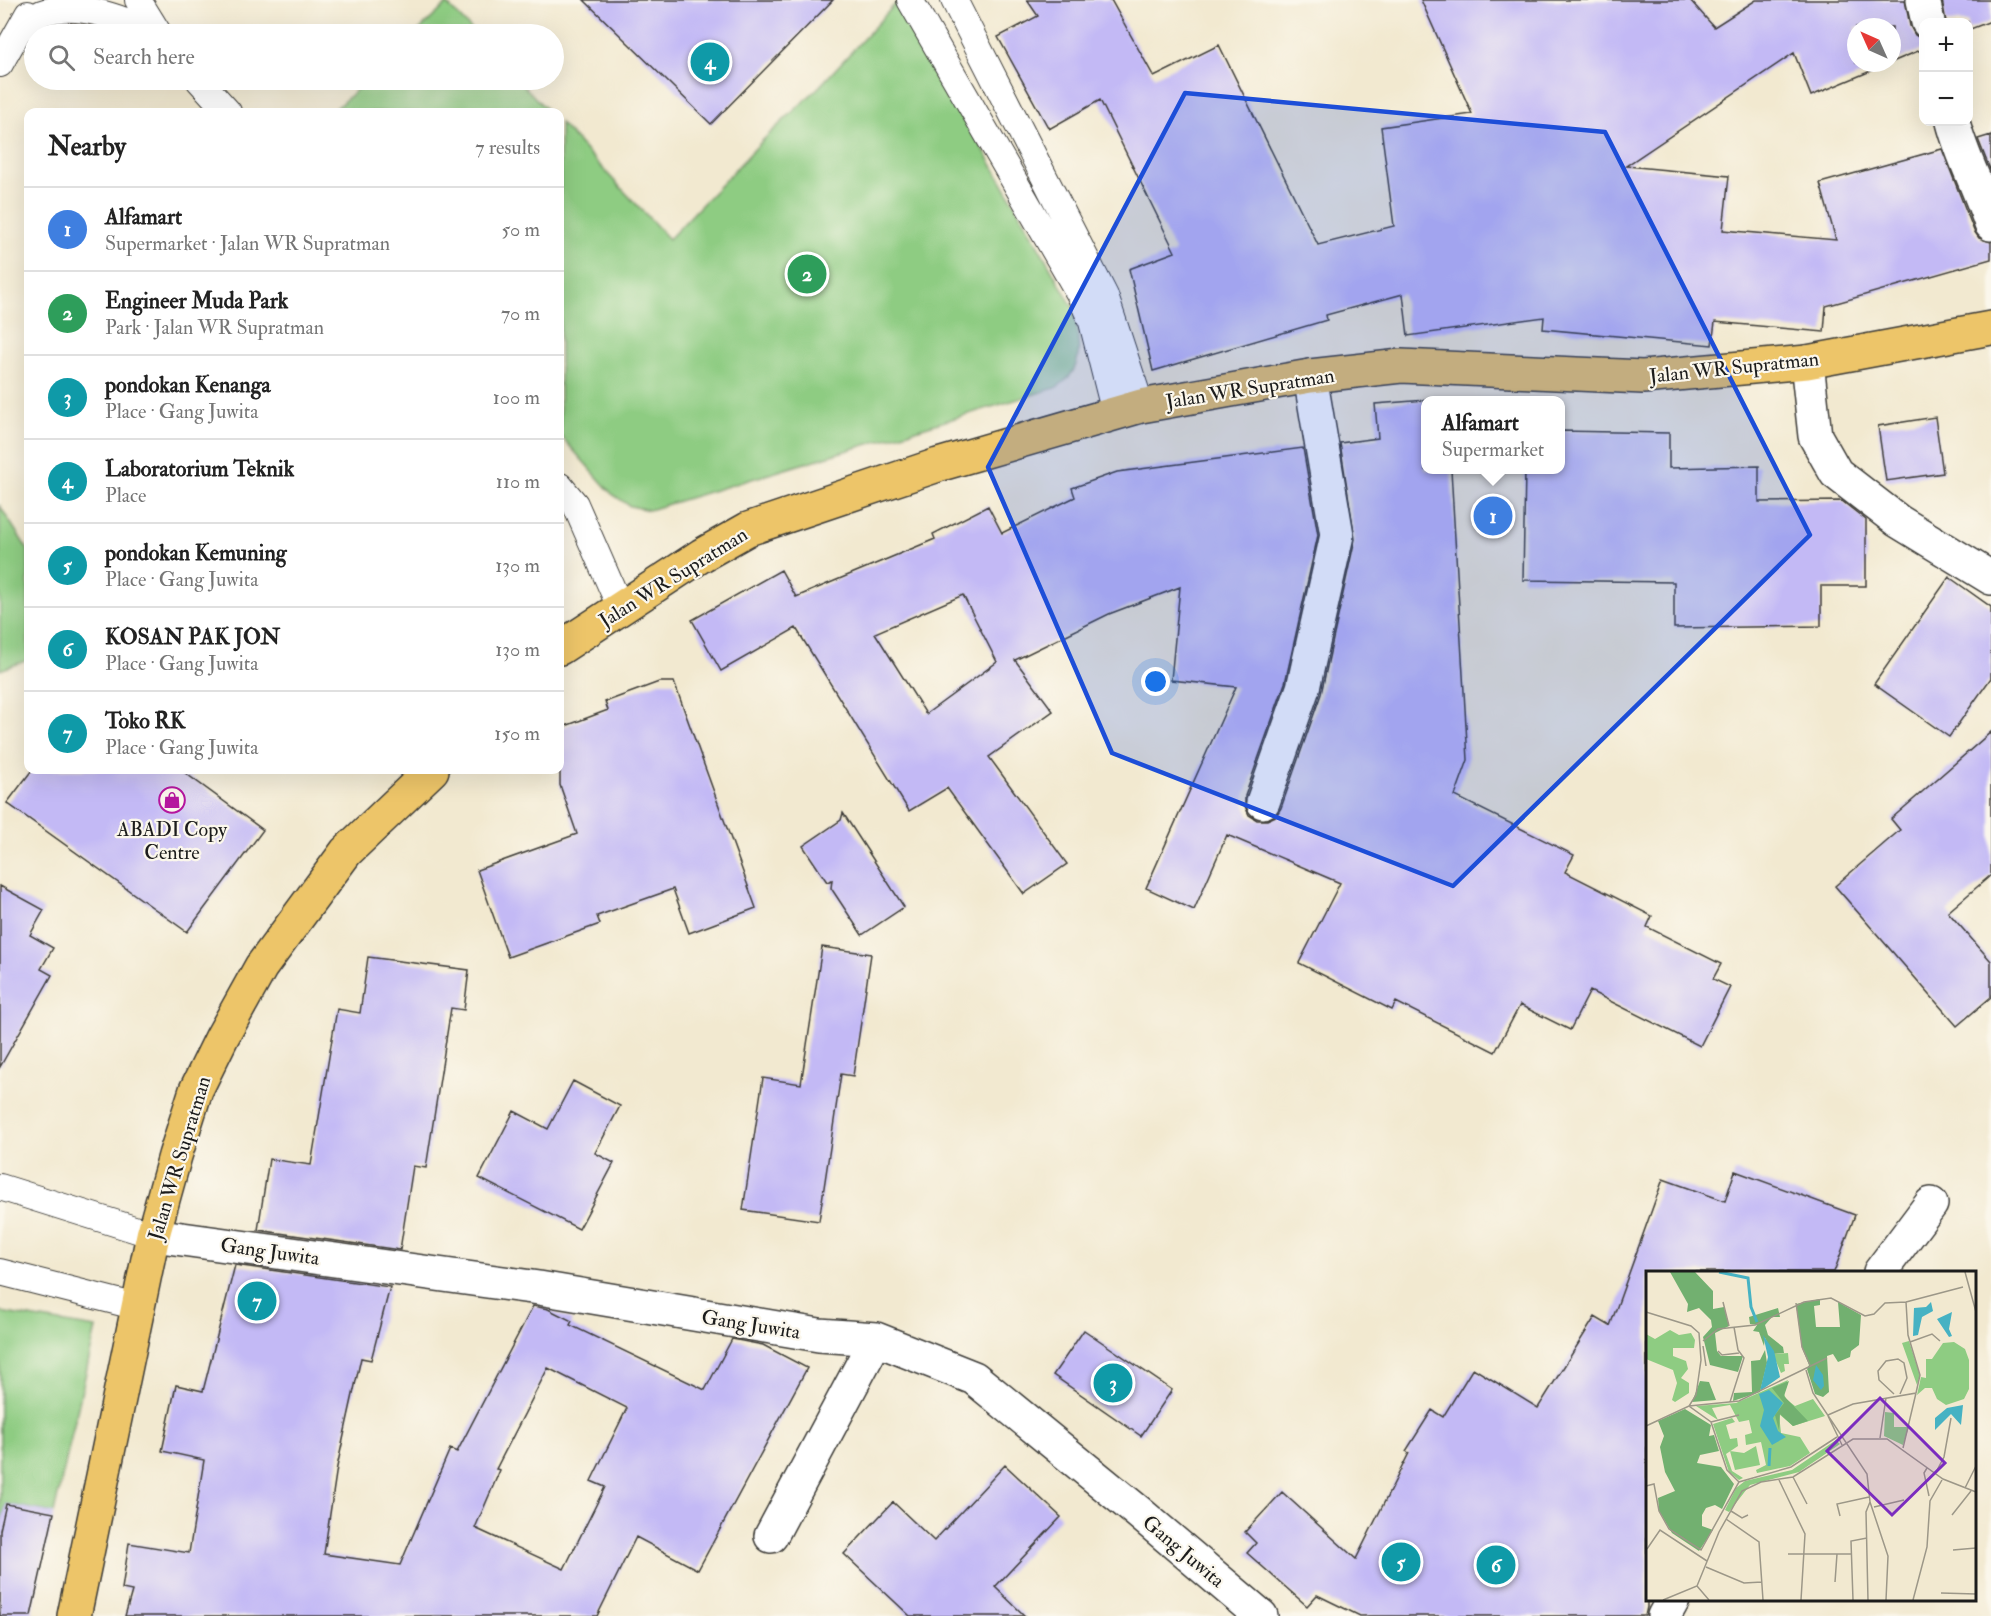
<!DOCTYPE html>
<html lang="en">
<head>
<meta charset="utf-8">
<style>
  body { margin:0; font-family:"IM FELL Double Pica",serif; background:#f6f6f6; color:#222 }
  .controls { position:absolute; right:18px; top:18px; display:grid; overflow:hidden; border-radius:12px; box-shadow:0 6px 24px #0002 }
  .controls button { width:54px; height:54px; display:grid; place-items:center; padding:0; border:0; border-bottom:2px solid #e0e0e0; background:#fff; color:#222; font:30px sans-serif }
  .compass { position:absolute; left:1847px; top:18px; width:54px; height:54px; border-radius:50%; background:#fff; box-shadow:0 6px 24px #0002; rotate:315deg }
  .you { position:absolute; left:1156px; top:682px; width:21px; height:21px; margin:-15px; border:4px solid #fff; border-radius:50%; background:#1a73e8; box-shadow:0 0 0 9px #1a73e833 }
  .badge { display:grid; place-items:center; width:39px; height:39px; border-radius:50%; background:#d93025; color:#fff; font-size:20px; font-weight:700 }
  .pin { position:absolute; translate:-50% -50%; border:3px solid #fff; box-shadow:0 2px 6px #0006 }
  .popup { position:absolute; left:1421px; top:396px; width:144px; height:78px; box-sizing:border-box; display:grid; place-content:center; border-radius:12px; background:#fff; filter:drop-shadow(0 2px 4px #0005); font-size:20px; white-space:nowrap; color:#767676 }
  .popup b { font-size:22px; color:#222 }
  .popup::after { content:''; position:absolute; left:50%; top:100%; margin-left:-12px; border:12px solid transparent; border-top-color:#fff }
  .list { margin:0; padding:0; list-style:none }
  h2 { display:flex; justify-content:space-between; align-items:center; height:78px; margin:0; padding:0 24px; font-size:26px }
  h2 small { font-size:20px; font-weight:400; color:#767676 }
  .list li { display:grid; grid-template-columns:39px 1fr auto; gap:18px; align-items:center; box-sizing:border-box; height:84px; padding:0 24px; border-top:2px solid #e0e0e0 }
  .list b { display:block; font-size:22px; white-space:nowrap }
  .list p { margin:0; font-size:20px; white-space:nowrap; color:#767676 }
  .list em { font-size:20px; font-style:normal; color:#767676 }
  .icon { flex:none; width:33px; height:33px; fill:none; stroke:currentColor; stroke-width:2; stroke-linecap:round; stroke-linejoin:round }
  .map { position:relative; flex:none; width:1991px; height:1616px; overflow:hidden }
  .search { position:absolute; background:#fff; box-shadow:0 6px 24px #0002; left:24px; top:24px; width:540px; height:66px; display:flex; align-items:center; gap:15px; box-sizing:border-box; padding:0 21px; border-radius:33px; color:#767676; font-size:22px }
  .panel { position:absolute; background:#fff; box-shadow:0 6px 24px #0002; left:24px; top:108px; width:540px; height:666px; border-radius:12px }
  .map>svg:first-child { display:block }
  .green { fill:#8ecc82; stroke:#55744f; stroke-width:1.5 }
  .building { fill:#c3b9f5; fill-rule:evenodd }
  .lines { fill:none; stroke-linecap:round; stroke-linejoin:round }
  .service-casing { stroke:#3c3b37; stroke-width:28 }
  .minor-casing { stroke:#3c3b37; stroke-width:36 }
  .trunk-casing { stroke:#3c3b37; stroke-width:36 }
  .service { stroke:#fff; stroke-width:26 }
  .minor { stroke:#fff; stroke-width:33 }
  .trunk { stroke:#edc569; stroke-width:33 }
  .marked { fill:#1d4ed8; fill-opacity:0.2; stroke:#1d4ed8; stroke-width:4.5; stroke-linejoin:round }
  .labels { text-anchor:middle; stroke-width:4.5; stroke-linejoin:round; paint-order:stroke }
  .street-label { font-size:20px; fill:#1c1c1c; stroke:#fbf7ec }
  .poi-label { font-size:20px; fill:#1c1c1c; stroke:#fbf7ec }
  .inset-river { fill:none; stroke:#46b2c3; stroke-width:3 }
  .inset-road { fill:none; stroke:#9c9788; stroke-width:1.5 }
  .view { fill:#7b2cbf; fill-opacity:0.15; stroke:#7b2cbf; stroke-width:3 }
  .inset-edge { fill:none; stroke:#1c1c1c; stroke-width:3 }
</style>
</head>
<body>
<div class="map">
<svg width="1991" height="1616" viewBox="0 0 1991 1616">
  <rect width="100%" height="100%" fill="#fbf7ec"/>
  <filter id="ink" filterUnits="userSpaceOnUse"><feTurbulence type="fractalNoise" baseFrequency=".0167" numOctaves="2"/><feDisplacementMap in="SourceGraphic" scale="12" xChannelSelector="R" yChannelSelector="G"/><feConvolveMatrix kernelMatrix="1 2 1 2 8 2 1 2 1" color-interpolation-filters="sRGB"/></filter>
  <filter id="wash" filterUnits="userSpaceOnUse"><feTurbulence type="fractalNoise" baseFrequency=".008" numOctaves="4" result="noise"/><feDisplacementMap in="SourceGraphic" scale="24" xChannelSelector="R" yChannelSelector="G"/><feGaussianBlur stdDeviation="1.35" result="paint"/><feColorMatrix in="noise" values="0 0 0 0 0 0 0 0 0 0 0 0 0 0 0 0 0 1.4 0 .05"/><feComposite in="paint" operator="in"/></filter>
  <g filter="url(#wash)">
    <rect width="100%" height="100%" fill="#f2e9d0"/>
    <path class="green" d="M899 0 1074 309C1078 340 1088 369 1055 388L649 510 630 506 612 494 560 435V123L669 239 764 139 819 87Z
      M447 4 476 34H415Z
      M367 80H518L549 112H332Z
      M0 506 28 550V660L0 670Z
      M0 1312 96 1328 54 1513 6 1504 0 1530Z"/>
    <g id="blocks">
      <path class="building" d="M584 0H833L711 124Z
        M1027 0H1111L1154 77 1219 45 1318 245 1394 226 1381 127 1472 114 1421 0H1690L1714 27 1756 0H1905L1910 26 1915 35 1923 40V49L1892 62V27H1856V63H1890L1811 96 1794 53 1626 166 1729 176 1723 230 1836 240 1820 183 1942 149 1974 231 1979 238 1991 242V259L1826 306 1824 332 1715 322 1712 345 1543 329 1544 317 1408 336 1403 294 1326 315 1327 320 1153 371 1129 269 1175 252 1100 100 1049 129 998 37 1038 16Z
        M1942 0H1991V21L1968 30V22H1946Z
        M1991 135V172L1978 139Z
        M1439 399 1425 400V470H1451L1468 760 1455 796 1574 855 1565 872 1652 916 1647 927 1721 964 1713 979 1730 987 1700 1046 1590 991 1570 1030 1520 1005 1495 1052 1396 1002 1392 1010 1299 963 1340 883 1227 835 1194 910 1146 888 1236 687 1171 680 1180 587 1109 614 1015 660 1053 711 989 757 1067 864 1024 894 947 788 909 811 796 628 721 671 692 620 781 570 796 597 935 539 933 534 988 506 1002 533 1075 497 1072 488 1117 472 1303 448 1318 535 1285 683 1245 796V806L1249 815 1257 820H1267L1276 816 1281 808 1321 694 1355 539 1340 443 1378 438 1375 404ZM963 595 997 662 926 714 875 633Z
        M1935 417 1943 473 1886 481 1878 426Z
        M1560 431 1669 433V468L1759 466V502L1842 501 1866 520V586H1821V626L1674 628V582L1523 580 1525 470H1560Z
        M1949 577 1991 607V678L1949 737 1874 684Z
        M659 682H674L756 908 689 933 673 889 597 916 600 924 508 957 477 870 577 834 560 785V728L608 710 605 702Z
        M1991 732V875L1948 912 1991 961V997L1957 1026 1835 886 1900 830 1891 819Z
        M32 770H181L263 830 187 932 7 803Z
        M843 813 904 907 862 935 831 888 832 880 827 882 803 846 841 820Z
        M0 886 44 910 30 935 53 948 41 969 52 975 0 1067Z
        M822 947 871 954 853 1076 841 1074 819 1221 743 1210 763 1078 801 1084Z
        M368 957 469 970 464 1010 451 1008 426 1168 413 1166 400 1250 258 1230 269 1159 311 1165 337 1009 360 1013Z
        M573 1081 620 1106 595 1153 614 1163 579 1229 479 1178 514 1111 548 1129Z
        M1735 1171 1855 1215 1834 1272H1647V1607L1645 1616H1360L1317 1595 1307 1606 1247 1553 1256 1543 1245 1532 1282 1492 1356 1559 1409 1453 1406 1451 1432 1410 1443 1417 1473 1368 1538 1408 1595 1317 1610 1326 1663 1179 1725 1201Z
        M235 1265 390 1287 371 1360 361 1358 337 1467 324 1554 400 1565 450 1449 457 1452 533 1306 548 1309 572 1321 570 1325 705 1390 732 1339 763 1345 807 1368 698 1570 636 1537 597 1616H125L132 1591 122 1589 129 1543 189 1553 204 1460 162 1451 176 1385 203 1391ZM548 1368 627 1408 591 1481 605 1487 564 1569 475 1528 500 1470 496 1469Z
        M1084 1330 1172 1390 1141 1436 1053 1375Z
        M1005 1465 1061 1517 995 1587 1025 1616H910L844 1554 893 1502 934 1541Z
        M6 1504 54 1513 31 1616H0V1530Z"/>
    </g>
  </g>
  <g filter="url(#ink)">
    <use href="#blocks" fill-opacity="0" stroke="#3c3b37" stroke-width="1.5"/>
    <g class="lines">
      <g class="service-casing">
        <path id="service" d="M138 0 159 34
          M910 0 1080 295 1092 322 1115 413
          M954 0 1105 296 1141 406
          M20 30C27 25 35 17 42 13 79 0 125 20 158 34
          M0 64 28 14
          M199 80 228 112
          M560 486 575 504 621 609
          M0 1187 153 1235
          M0 1272 138 1307"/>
      </g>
      <g class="minor-casing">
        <path id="minor" d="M1923 0 1928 22
          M1953 122C1962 157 1980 189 1991 224
          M1807 362 1815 436 1836 473 1898 521 1991 578
          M1263 802 1303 688 1337 535 1310 376
          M153 1235 539 1288 819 1335 876 1339 974 1378 1137 1511 1261 1616
          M1880 1272 1931 1204
          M771 1536 876 1339
          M1664 1616 1673 1600"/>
      </g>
      <g class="trunk-casing">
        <path id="trunk" d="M560 648 702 555 748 529 938 465 1141 406 1310 376 1401 366 1643 377 1807 362 1991 328
          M74 1616 153 1235 175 1156 196 1090 222 1037 261 967 346 852 432 770"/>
      </g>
      <use href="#service" class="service"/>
      <use href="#minor" class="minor"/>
      <use href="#trunk" class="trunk"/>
    </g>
  </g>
  <path class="marked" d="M1185 93 1605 132 1810 535 1453 886 1112 753 988 467Z"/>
  <defs>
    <g id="shop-ring" transform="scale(1.35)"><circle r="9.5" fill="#fbf7ec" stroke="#b5179e" stroke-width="1.5"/><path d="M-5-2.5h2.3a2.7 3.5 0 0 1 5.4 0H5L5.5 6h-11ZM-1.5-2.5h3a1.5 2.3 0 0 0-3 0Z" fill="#b5179e"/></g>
  </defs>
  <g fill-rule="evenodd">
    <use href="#shop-ring" x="172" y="800"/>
  </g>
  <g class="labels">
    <g class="street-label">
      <text transform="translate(1734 367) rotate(-6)" y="7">Jalan WR Supratman</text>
      <text transform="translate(1250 388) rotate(-9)" y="7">Jalan WR Supratman</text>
      <text transform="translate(673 577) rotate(-32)" y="7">Jalan WR Supratman</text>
      <text transform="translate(179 1158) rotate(-73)" y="7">Jalan WR Supratman</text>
      <text transform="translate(270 1251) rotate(8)" y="7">Gang Juwita</text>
      <text transform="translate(751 1324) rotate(9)" y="7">Gang Juwita</text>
      <text transform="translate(1184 1551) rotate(40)" y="7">Gang Juwita</text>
    </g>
    <g class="poi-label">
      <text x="172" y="836">ABADI Copy<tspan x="172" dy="23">Centre</tspan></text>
    </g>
  </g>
  <g transform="translate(1646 1271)">
    <rect width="330" height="330" fill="#f2e9d0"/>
    <path d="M24 59 33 64 45 62 49 69 48 77H27V85L40 90 42 98 35 107 43 112V122L29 131 26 129 31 112 27 99 0 88V63L9 68ZM263 70 274 104 271 114 256 72ZM308 71 319 78 323 89V118L318 128 300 134 291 128 286 117H279L271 124 275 106 280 107V88H286L297 72ZM142 82 143 93H138L139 100 135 102 127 83ZM142 109 137 120 140 128 149 135 167 128 179 145 147 155 133 143 135 162 154 166 164 182 144 195 111 202 110 199 120 194 115 171 100 174 99 164 106 162 103 149 93 151 84 134 66 137 72 149 50 135 90 132ZM239 141 248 142V156H263L257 174 238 165ZM86 147 89 151 80 154 84 168 91 167 92 175 80 183 86 200 97 207 93 209 83 201 67 153ZM190 169 194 173 153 201 104 214 83 241 79 239 90 217 99 210 146 199ZM110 175 114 194 89 199 84 180 98 182Z" fill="#8ecc82"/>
    <path d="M24 1H49L67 20V38L78 36 83 55 69 62 71 80 75 85H97L92 101 64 94 57 66 66 56 65 49 53 37 41 41 42 33ZM174 28V34L168 35 170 56H194L192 31 215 44 213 74 205 80 204 86 192 91 187 83 181 85 183 121 177 126 169 123 161 98 163 94 156 77 150 33ZM132 37 134 46H126L119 54 122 64 137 76 138 82 127 83 119 67 118 75 113 61 107 60 111 54 104 53 103 46ZM119 79 121 92 114 121 87 130 88 122 106 121 105 90 114 89ZM54 110 63 111 70 129 46 131ZM143 110 138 125 162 150 147 155 134 143 133 159 129 144 138 132 126 117ZM39 138 65 154 63 165 68 164 73 180 54 184 51 192 75 196 88 213 76 238 69 234 60 237 56 244V255L67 259 53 280 26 262 13 240 12 227 29 220 19 201 14 176 18 165 12 150Z" fill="#72b070"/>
    <path d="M285 31 287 40 276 46 272 64 267 65 268 37 280 36ZM306 41 303 58 306 65 303 66 291 48ZM117 64 128 80 134 106 114 120 122 86ZM170 94 177 104 178 115 175 119 167 109ZM123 119 137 132 127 147 132 160 140 166 126 174 114 155 118 139 113 123ZM317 134 315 154 305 143 289 159V147L301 137Z" fill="#46b2c3"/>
    <path class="inset-river" d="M73 1 102 7 105 36 111 51M123 195 124 177"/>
    <path class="inset-road" d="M319 1 330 41M77 31 83 55M260 31 317 16M150 32 156 76 164 94M0 41 45 55 53 62 55 89 50 124 43 135 65 151 81 199 93 211M57 70 72 58 109 54 158 31 185 27 219 45 228 43 239 32 260 31 262 64 274 104 270 122 207 133 182 144M264 71 286 63 294 70M57 75 60 95M72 80 76 84 93 82M160 99 167 122 221 203 224 231 220 241 222 329M248 123 233 109 232 100 240 90 252 88 258 92 261 107 254 123M84 131 98 87 92 79 88 56M182 145 196 174M65 151 93 144M0 155 43 135 93 130 181 87M234 167 240 127M257 177 270 122M281 197 278 202 283 225M289 203 298 186 305 147M147 206 161 233M133 209 159 263 155 329M0 215 8 213 13 240 23 258 55 279 93 211 145 196 191 166M319 217 330 195M224 231 242 285 240 329M228 236 258 229M85 240 96 247 102 244M306 244 325 220M194 245 191 233 223 226M80 248 113 271 117 329M1 278 14 259 61 290M307 279 330 277M142 283H206M60 296 98 312 116 311M189 311 191 283M51 315 63 329M295 322 330 323M17 329 51 315 73 261 96 220 115 211 147 206 207 168H241L297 208 330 221M207 329 205 270 221 267M267 329 281 276 284 230 296 209"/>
    <path class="view" d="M234 127 299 192 246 244 181 180Z"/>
    <rect width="330" height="330" class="inset-edge"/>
  </g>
</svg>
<div class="controls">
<button>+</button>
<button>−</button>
</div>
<svg class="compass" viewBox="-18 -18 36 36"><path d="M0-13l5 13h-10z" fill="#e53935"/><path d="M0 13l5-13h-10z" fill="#767676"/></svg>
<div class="you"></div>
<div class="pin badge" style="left:1493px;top:516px;background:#3f7fe0">1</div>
<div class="popup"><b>Alfamart</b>Supermarket</div>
<div class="pin badge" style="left:807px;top:274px;background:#2e9e5b">2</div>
<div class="pin badge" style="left:1113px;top:1383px;background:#0f9aa8">3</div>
<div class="pin badge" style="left:710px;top:62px;background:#0f9aa8">4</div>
<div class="pin badge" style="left:1401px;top:1562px;background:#0f9aa8">5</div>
<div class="pin badge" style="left:1496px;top:1565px;background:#0f9aa8">6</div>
<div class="pin badge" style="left:257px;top:1301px;background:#0f9aa8">7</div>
<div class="search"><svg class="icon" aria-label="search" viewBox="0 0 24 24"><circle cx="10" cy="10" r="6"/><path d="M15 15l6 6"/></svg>Search here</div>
<section class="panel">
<h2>Nearby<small>7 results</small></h2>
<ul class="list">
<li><span class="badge" style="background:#3f7fe0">1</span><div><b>Alfamart</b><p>Supermarket · Jalan WR Supratman</p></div><em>50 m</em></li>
<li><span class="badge" style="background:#2e9e5b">2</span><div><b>Engineer Muda Park</b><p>Park · Jalan WR Supratman</p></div><em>70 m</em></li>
<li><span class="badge" style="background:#0f9aa8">3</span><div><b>pondokan Kenanga</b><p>Place · Gang Juwita</p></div><em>100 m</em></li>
<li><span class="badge" style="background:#0f9aa8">4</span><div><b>Laboratorium Teknik</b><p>Place</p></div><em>110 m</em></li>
<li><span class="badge" style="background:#0f9aa8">5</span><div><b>pondokan Kemuning</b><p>Place · Gang Juwita</p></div><em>130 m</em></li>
<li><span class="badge" style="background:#0f9aa8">6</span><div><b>KOSAN PAK JON</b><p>Place · Gang Juwita</p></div><em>130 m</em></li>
<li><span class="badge" style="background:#0f9aa8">7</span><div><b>Toko RK</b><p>Place · Gang Juwita</p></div><em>150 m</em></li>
</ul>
</section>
</div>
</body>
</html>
